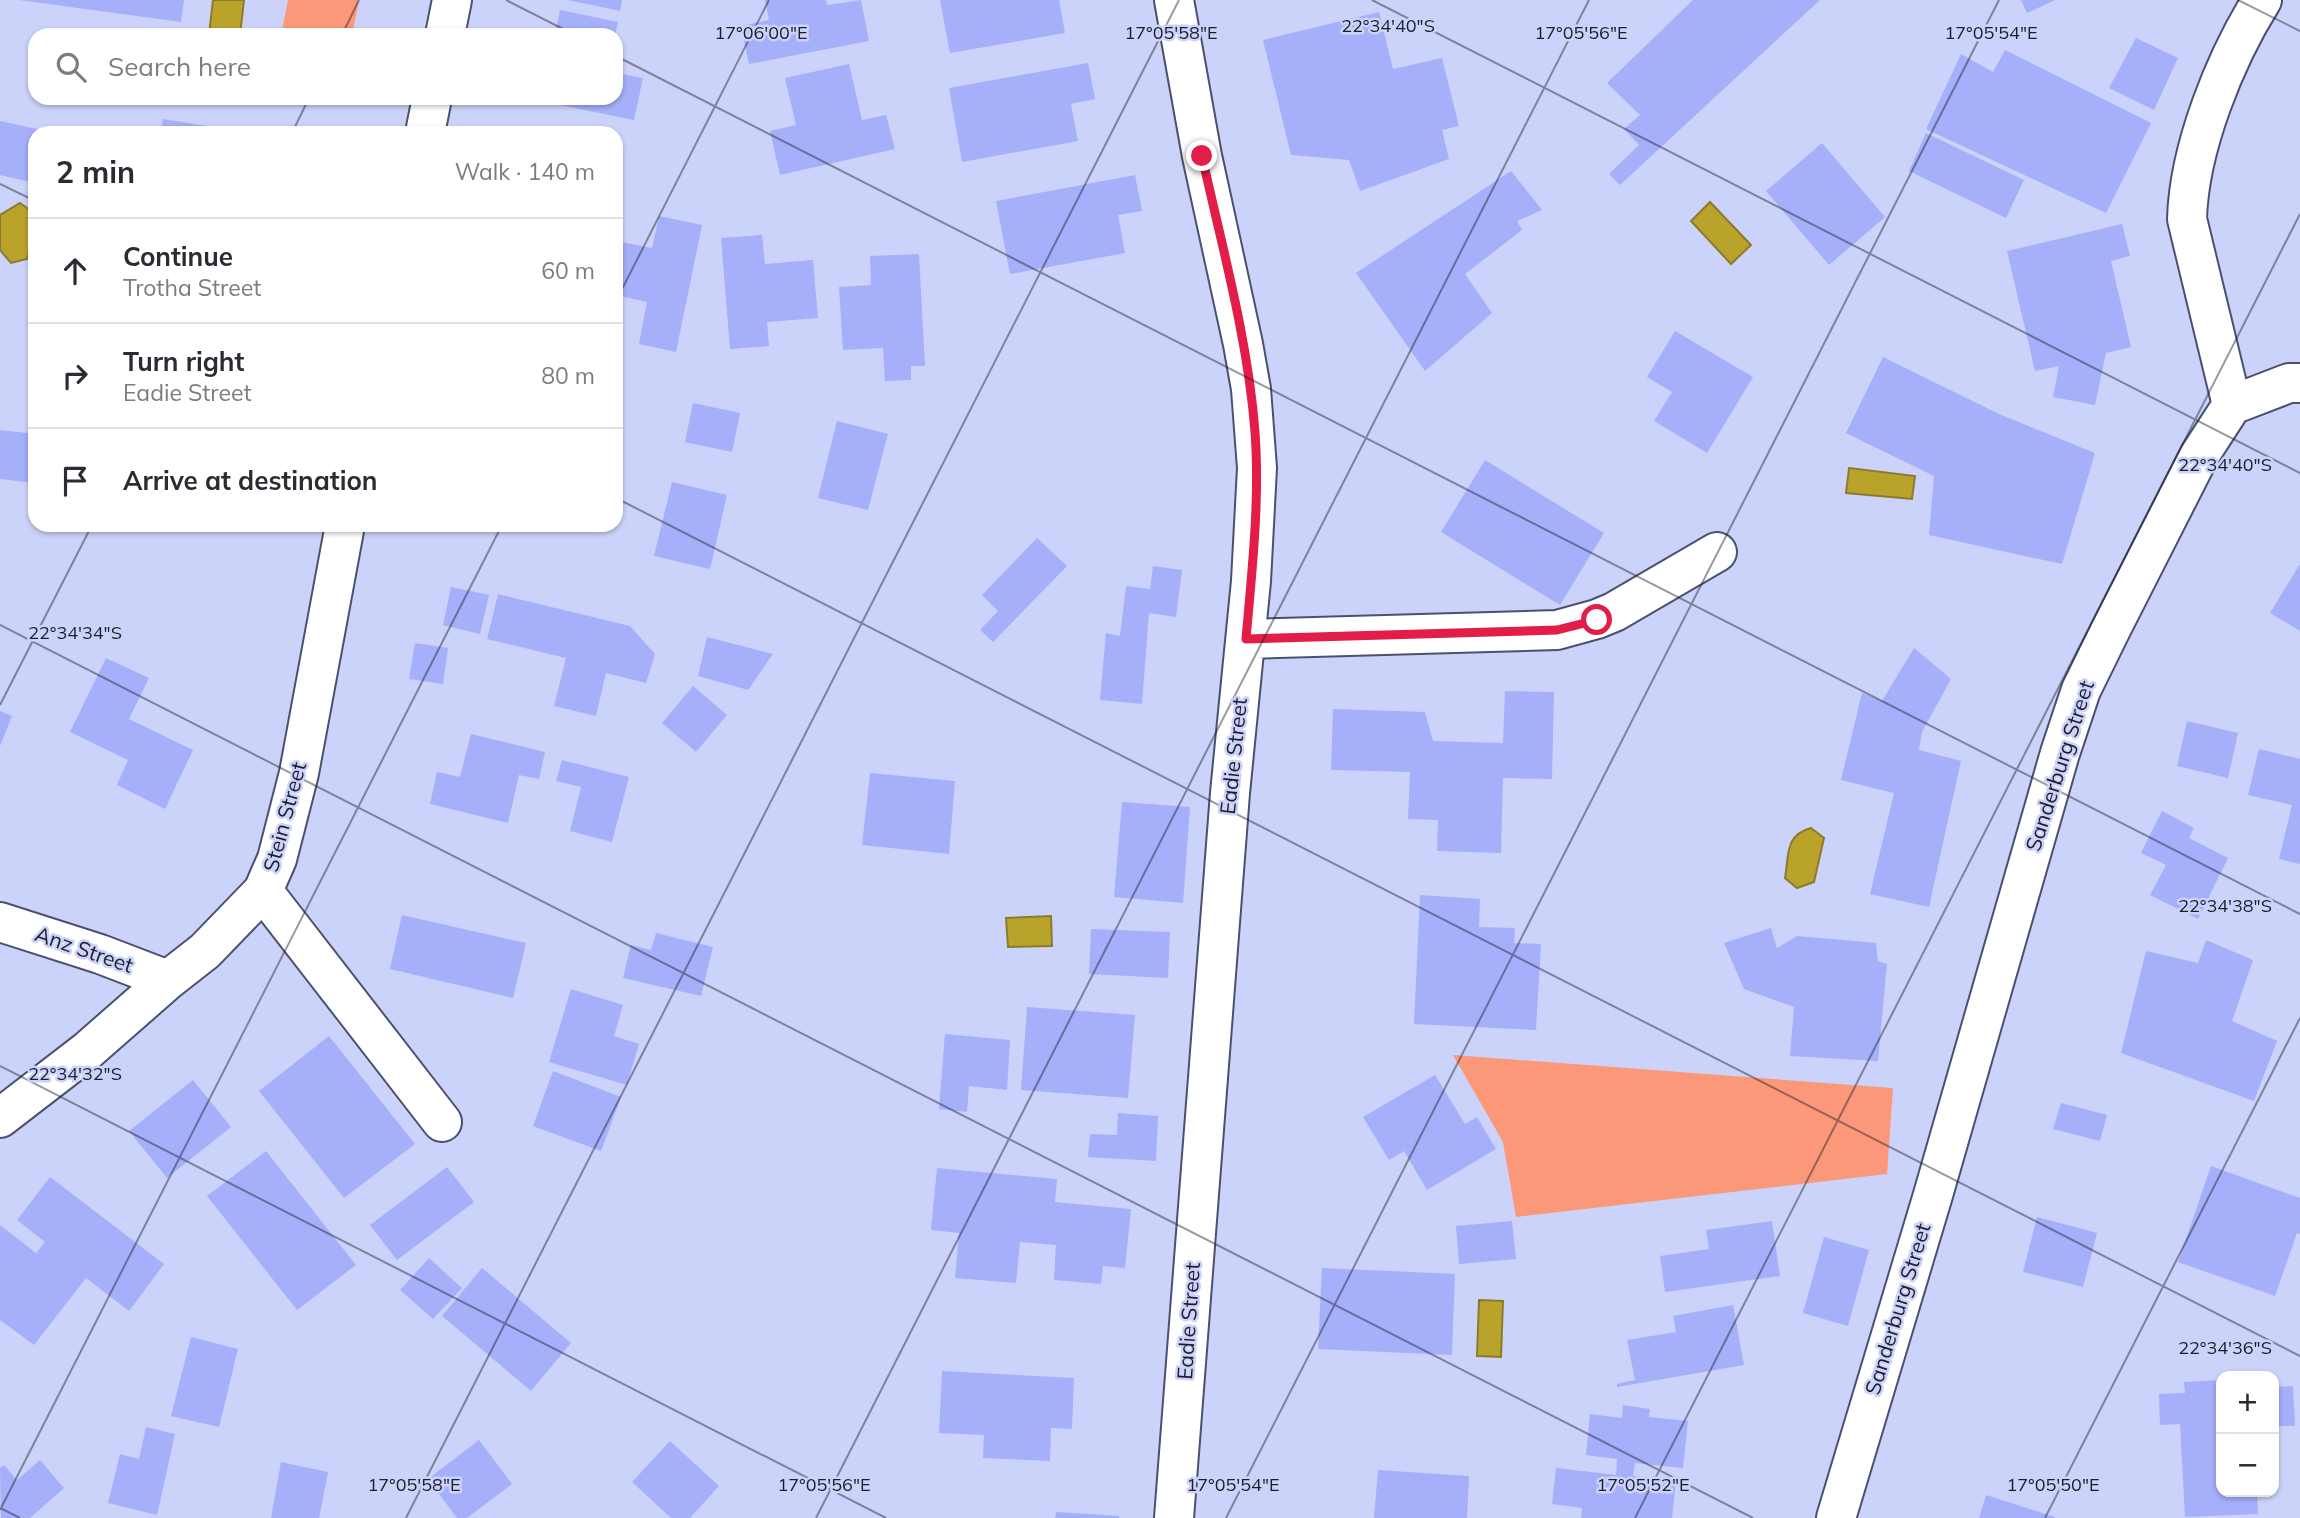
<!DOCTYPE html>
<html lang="en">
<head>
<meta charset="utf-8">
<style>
  body { margin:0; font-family:Mulish,sans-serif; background:#f2f2f3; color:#2b2b33 }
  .controls { position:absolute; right:21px; bottom:21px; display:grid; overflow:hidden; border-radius:14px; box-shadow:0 2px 5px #0004 }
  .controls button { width:63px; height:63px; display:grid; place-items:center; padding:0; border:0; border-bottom:2px solid #e1e1e2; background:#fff; color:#2b2b33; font:35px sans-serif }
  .stop { position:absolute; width:21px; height:21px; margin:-16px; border:5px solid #e11d48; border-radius:50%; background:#fff }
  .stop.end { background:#e11d48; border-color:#fff; box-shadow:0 2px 7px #0008 }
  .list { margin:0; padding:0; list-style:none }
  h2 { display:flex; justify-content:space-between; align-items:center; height:91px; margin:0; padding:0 28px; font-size:30px }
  h2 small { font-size:23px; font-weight:400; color:#7c7c81 }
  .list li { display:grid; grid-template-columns:46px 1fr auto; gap:21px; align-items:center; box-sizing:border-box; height:105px; padding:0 28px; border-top:2px solid #e1e1e2 }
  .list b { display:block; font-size:26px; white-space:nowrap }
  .list p { margin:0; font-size:23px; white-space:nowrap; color:#7c7c81 }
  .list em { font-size:23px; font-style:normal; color:#7c7c81 }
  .icon { flex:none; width:38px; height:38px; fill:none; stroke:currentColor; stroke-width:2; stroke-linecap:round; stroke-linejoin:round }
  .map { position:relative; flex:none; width:2300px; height:1518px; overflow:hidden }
  .search { position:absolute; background:#fff; box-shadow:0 2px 5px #0004; left:28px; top:28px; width:595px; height:77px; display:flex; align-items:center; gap:18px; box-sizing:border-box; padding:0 24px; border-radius:21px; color:#7c7c81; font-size:26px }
  .panel { position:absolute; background:#fff; box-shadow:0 2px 5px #0004; left:28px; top:126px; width:595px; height:406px; border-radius:21px }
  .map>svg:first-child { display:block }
  .green { fill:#fb9879 }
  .water { fill:#baa32b; stroke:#8b7b2b; stroke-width:2 }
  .building { fill:#a5affa }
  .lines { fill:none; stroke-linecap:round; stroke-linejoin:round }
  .minor-casing { stroke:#4b5071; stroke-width:42 }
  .minor { stroke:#fff; stroke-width:38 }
  .route { stroke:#e11d48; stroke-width:9 }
  .ticks { fill:none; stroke:#1c1e2c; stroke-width:2; stroke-opacity:0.45 }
  .labels { text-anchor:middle; stroke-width:5; stroke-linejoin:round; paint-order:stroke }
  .street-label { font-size:21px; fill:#1c1e2c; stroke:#ccd3fa }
  .ticks-label { font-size:18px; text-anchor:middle; fill:#1c1e2c; stroke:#ccd3fa; stroke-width:5; stroke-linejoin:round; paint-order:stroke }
</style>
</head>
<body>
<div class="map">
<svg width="2300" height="1518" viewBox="0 0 2300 1518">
  <rect width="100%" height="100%" fill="#ccd3fa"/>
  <path class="green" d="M288 0H359L352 35H281Z
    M1453 1055 1893 1088 1887 1174 1516 1217 1503 1142Z"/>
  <path class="water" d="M213 0H244L240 35H209Z
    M1710 202 1751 245 1731 264 1691 221Z
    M20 203 34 213 35 235 27 259 11 263 0 250V215Z
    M1849 468 1915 476 1912 499 1846 493Z
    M1811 828 1824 838 1814 882 1797 888 1785 878C1789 854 1785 835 1811 828Z
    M1051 916 1052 946 1008 947 1006 918Z
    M1479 1300 1503 1301 1501 1357 1477 1356Z"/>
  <path class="building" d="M19 0H184L181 22Z
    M568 0H622L620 11Z
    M765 0H826L827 5 861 0 869 41 749 64 741 26 769 20Z
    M940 0H1059L1065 33 950 53Z
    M1693 0H1820L1620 185 1609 174 1639 145 1624 129 1640 115 1607 83Z
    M2021 0H2055L2027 13Z
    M560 10 618 22 615 35H555Z
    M1379 12 1393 69 1442 58 1459 126 1442 130 1449 159 1360 191 1349 160 1291 155 1263 40Z
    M2136 38 2178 58 2154 110 2109 88Z
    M2005 50 2151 123 2106 213 1926 129 1961 54 1993 72Z
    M1088 63 1095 99 1071 104 1078 141 962 162 949 88Z
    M849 64 862 120 886 115 895 149 780 175 770 131 796 125 785 78Z
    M616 73 643 78 634 120 531 99 616 98Z
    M163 119 244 132V133H161Z
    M0 121 51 132 35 133V183L0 175Z
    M1926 133 2024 180 2006 218 1909 171Z
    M1822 143 1885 217 1829 265 1766 191Z
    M1511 171 1542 210 1517 221 1522 230 1465 274 1492 313 1425 371 1356 273Z
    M1135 175 1142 211 1118 215 1125 253 1010 274 996 201Z
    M659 216 702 225 676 352 639 344 647 302 616 295V241L652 248Z
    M2122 224 2130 256 2111 261 2131 347 2106 353 2095 405 2053 397 2059 366 2035 371 2007 251Z
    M762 235 765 264 813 260 818 318 767 322 769 346 730 349 721 238Z
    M919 254 925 366H911V380L885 381 883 348 843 350 839 287 871 285 870 256Z
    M1675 331 1753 377 1707 453 1654 421 1672 392 1647 377Z
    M1883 357 1999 414 2095 453 2062 564 1929 535 1934 476 1846 433Z
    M693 403 740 413 732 452 685 442Z
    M837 421 888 434 868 510 818 498Z
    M0 430 35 434V483L0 479Z
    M1485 460 1604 533 1560 605 1441 532Z
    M672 482 727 495 710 569 654 556Z
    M1037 538 1067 566 993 642 980 630 998 611 982 595Z
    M2300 564V631L2270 613Z
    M1153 566 1182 570 1176 617 1149 613 1142 704 1100 700 1106 633 1120 636 1126 586 1150 589Z
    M451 587 489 595 480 634 443 625Z
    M498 594 630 626 655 654 646 683 606 673 596 716 554 706 566 658 487 639Z
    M707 637 773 654 748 690 698 676Z
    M415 643 448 648 443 684 409 679Z
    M1914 648 1951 679 1922 732 1919 750 1961 761 1929 907 1870 894 1894 793 1841 780 1862 693 1882 701Z
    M106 658 149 678 129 719 193 750 165 809 117 785 128 760 70 732Z
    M693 686 727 715 696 752 662 723Z
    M1505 691 1554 692 1552 779 1503 778 1501 853 1437 851 1438 820 1408 819 1410 772 1331 770 1333 709 1425 712 1433 741 1503 743Z
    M0 711 12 716 0 746Z
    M2187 721 2238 733 2228 778 2177 766Z
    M471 734 545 752 539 779 519 775 508 823 430 804 437 772 460 777Z
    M2259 749 2300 759V864L2279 859 2292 805 2248 795Z
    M562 760 629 777 612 842 570 831 581 787 556 781Z
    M870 773 955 781 949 854 862 845Z
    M1122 802 1190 807 1183 903 1114 897Z
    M2162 811 2194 828 2189 838 2228 858 2198 919 2150 895 2166 865 2141 853Z
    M1420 895 1480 899 1479 927 1515 928 1514 943 1541 944 1536 1030 1414 1024Z
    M402 915 526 943 513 998 390 969Z
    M1771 928 1777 948 1797 936 1876 943 1878 961 1887 964 1878 1061 1790 1056 1794 1007 1744 989 1724 943Z
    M1091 929 1170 932 1168 978 1089 974Z
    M656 933 713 947 701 996 623 978 631 945 651 950Z
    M2206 940 2253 960 2232 1021 2277 1041 2254 1101 2121 1053 2146 951 2198 963Z
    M571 989 623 1005 614 1036 639 1044 627 1085 549 1062Z
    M1027 1007 1135 1015 1128 1098 1021 1090Z
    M945 1034 1010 1040 1007 1090 969 1086 967 1112 939 1109Z
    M329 1036 415 1144 344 1198 259 1091Z
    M553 1071 621 1097 601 1151 533 1126Z
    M1435 1075 1465 1124 1477 1117 1496 1149 1427 1190 1404 1151 1389 1160 1363 1117Z
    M193 1080 231 1127 167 1178 129 1131Z
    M2061 1103 2107 1115 2100 1141 2053 1129Z
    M1118 1113 1158 1116 1156 1161 1088 1157 1090 1134 1117 1135Z
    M266 1151 356 1265 297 1310 207 1196Z
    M2211 1166 2300 1198V1234L2297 1233 2275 1296 2178 1262Z
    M447 1167 474 1202 397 1260 370 1225Z
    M937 1168 1057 1179 1055 1202 1131 1209 1125 1268 1103 1266 1101 1284 1054 1280 1056 1245 1020 1242 1016 1283 955 1278 959 1233 931 1230Z
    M50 1177 164 1264 129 1311 86 1278 34 1345 0 1320V1225L36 1253 45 1242 17 1220Z
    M2037 1217 2097 1233 2083 1287 2023 1272Z
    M1512 1221 1516 1259 1459 1264 1456 1226Z
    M1772 1221 1780 1276 1665 1292 1660 1256 1709 1249 1706 1230Z
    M1824 1237 1869 1250 1848 1326 1803 1313Z
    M429 1258 462 1288 433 1319 400 1290Z
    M482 1268 571 1343 531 1391 442 1316Z
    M1322 1268 1455 1274 1452 1355 1318 1349Z
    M1733 1305 1744 1365 1617 1387V1384L1635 1380 1627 1340 1676 1332 1673 1316Z
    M191 1337 238 1349 219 1427 171 1416Z
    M942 1371 1074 1378 1072 1429 1051 1428 1050 1461 983 1458 984 1435 939 1433Z
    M2221 1380V1492H2257L2258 1514 2185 1517 2180 1424 2160 1425 2159 1394 2185 1393 2184 1382Z
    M2293 1386 2295 1426H2274V1387Z
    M1623 1405 1650 1409 1649 1417 1688 1421 1683 1468 1635 1463 1633 1476 1676 1481 1672 1518H1581L1582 1508 1552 1504 1556 1468 1616 1475 1617 1459 1586 1455 1590 1414 1622 1418Z
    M146 1427 175 1434 157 1515 108 1503 120 1454 139 1459Z
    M479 1440 512 1484 467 1518H457L428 1479Z
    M670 1441 719 1486 690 1518H671L632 1482Z
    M40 1460 64 1488 30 1518H1L0 1468 4 1465 17 1480Z
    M281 1462 328 1472 319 1518H271Z
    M1378 1470 1469 1476 1467 1518H1374Z
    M1986 1495 2055 1517V1518H1979Z
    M1056 1512 1119 1516V1518H1055Z"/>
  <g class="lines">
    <g class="minor-casing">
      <path id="minor" d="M1174 0 1202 156 1243 344 1251 389 1257 468 1251 581 1230 793 1174 1518
        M445 35 452 0
        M425 133 432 98
        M2232 405 2289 383H2300
        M1246 639 1557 630 1597 619 1614 612 1717 552
        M263 891 442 1122
        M0 922 100 954 168 980
        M0 1118 87 1051 168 980 205 951 263 891 277 859 299 773 345 525
        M1836 1518 1933 1195 2060 753 2081 690 2111 629 2199 456 2232 405 2187 219C2189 148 2225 59 2262 0"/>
    </g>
    <use href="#minor" class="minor"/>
  </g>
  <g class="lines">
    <path class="route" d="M1202 156C1222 247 1248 339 1255 432 1260 500 1252 570 1246 639L1557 630 1597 620"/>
  </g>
  <path class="ticks" d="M506 0 575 35M1372 0 2300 473M2238 0 2300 31M342 35 359 0M616 56 2300 914M292 133 309 98M0 184 35 201M616 301 769 0M616 498 2300 1356M0 625 1753 1518M0 705 92 525M0 1066 886 1518M0 1508 20 1518M0 1510 502 525M406 1518 1179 0M816 1518 1589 0M1226 1518 1999 0M1635 1518 2300 214M2045 1518 2300 1018"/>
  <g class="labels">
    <g class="street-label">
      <text transform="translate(1234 756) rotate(-84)" y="7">Eadie Street</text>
      <text transform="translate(2060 766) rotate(-72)" y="7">Sanderburg Street</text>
      <text transform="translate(285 817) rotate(-75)" y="7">Stein Street</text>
      <text transform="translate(84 950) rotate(19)" y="7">Anz Street</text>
      <text transform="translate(1898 1309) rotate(-73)" y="7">Sanderburg Street</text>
      <text transform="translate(1189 1321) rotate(-86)" y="7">Eadie Street</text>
    </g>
  </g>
  <g class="ticks-label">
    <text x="1388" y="32">22°34'40"S</text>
    <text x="761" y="39">17°06'00"E</text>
    <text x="1171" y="39">17°05'58"E</text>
    <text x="1581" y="39">17°05'56"E</text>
    <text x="1991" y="39">17°05'54"E</text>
    <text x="2225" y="471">22°34'40"S</text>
    <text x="75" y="639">22°34'34"S</text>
    <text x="2225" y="912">22°34'38"S</text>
    <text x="75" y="1080">22°34'32"S</text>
    <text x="2225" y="1354">22°34'36"S</text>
    <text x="414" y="1491">17°05'58"E</text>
    <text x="824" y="1491">17°05'56"E</text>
    <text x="1233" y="1491">17°05'54"E</text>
    <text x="1643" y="1491">17°05'52"E</text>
    <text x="2053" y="1491">17°05'50"E</text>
  </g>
</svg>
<div class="controls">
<button>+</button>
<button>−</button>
</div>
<div class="stop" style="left:1597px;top:620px"></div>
<div class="stop end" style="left:1202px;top:156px"></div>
<div class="search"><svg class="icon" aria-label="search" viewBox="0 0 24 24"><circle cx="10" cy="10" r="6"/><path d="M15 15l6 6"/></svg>Search here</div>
<section class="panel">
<h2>2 min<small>Walk · 140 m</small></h2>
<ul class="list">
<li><svg class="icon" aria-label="ahead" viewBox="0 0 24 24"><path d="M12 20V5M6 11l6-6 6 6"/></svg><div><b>Continue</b><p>Trotha Street</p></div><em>60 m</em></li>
<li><svg class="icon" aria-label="right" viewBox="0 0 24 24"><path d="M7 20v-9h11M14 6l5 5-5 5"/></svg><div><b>Turn right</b><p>Eadie Street</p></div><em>80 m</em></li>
<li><svg class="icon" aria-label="arrive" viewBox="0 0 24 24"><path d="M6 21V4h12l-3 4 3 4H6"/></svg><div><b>Arrive at destination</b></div></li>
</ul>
</section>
</div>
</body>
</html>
